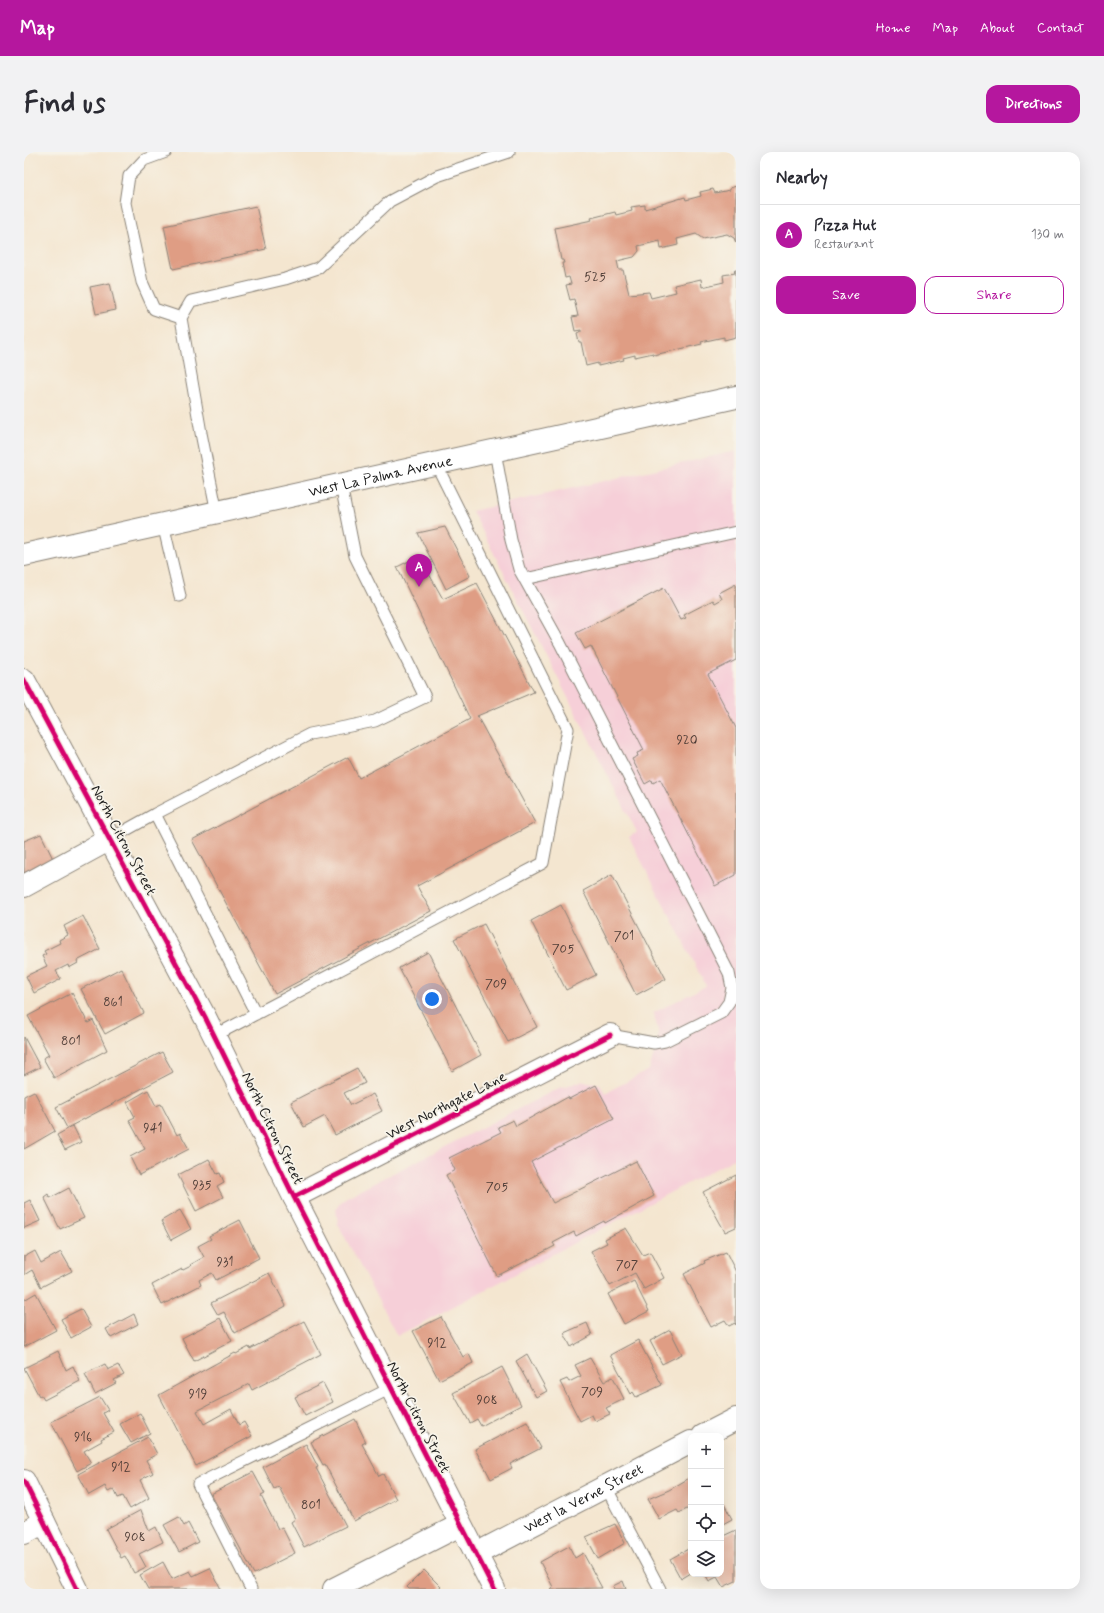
<!DOCTYPE html>
<html lang="en">
<head>
<meta charset="utf-8">
<style>
  body { margin:0; font-family:Mynerve,sans-serif; background:#f2f2f3; color:#2b2b33 }
  .controls { position:absolute; right:12px; bottom:12px; display:grid; overflow:hidden; border-radius:8px; box-shadow:0 4px 16px #0002 }
  .controls button { width:36px; height:36px; display:grid; place-items:center; padding:0; border:0; border-bottom:1px solid #e1e1e2; background:#fff; color:#2b2b33; font:20px sans-serif }
  .you { position:absolute; left:408px; top:847px; width:14px; height:14px; margin:-10px; border:3px solid #fff; border-radius:50%; background:#1a73e8; box-shadow:0 0 0 6px #1a73e833 }
  .badge { display:grid; place-items:center; width:26px; height:26px; border-radius:50%; background:#b5179e; color:#fff; font-size:13px; font-weight:700 }
  .pin { position:absolute; translate:-50% -33px; filter:drop-shadow(0 1px 2px #0008) }
  .pin::after { content:''; position:absolute; top:21px; width:14px; height:12px; background:inherit; clip-path:polygon(0 0,100% 0,50% 100%) }
  .list { margin:0; padding:0; list-style:none }
  h2 { display:flex; justify-content:space-between; align-items:center; height:52px; margin:0; padding:0 16px; font-size:17px }
  h2 small { font-size:13px; font-weight:400; color:#7c7c81 }
  .list li { display:grid; grid-template-columns:26px 1fr auto; gap:12px; align-items:center; box-sizing:border-box; height:60px; padding:0 16px; border-top:1px solid #e1e1e2 }
  .list b { display:block; font-size:15px; white-space:nowrap }
  .list p { margin:0; font-size:13px; white-space:nowrap; color:#7c7c81 }
  .list em { font-size:13px; font-style:normal; color:#7c7c81 }
  .actions { display:flex; gap:8px; padding:12px 16px }
  .actions a { flex:1; padding:9px 0; border:1px solid #b5179e; border-radius:12px; text-align:center; font-size:14px; color:#b5179e }
  .actions .main { background:#b5179e; color:#fff }
  .icon { flex:none; width:22px; height:22px; fill:none; stroke:currentColor; stroke-width:2; stroke-linecap:round; stroke-linejoin:round }
  .map { position:relative; flex:none; width:712px; height:1437px; overflow:hidden; border-radius:12px }
  header { display:flex; align-items:center; gap:24px; box-sizing:border-box; height:56px; padding:0 20px; background:#b5179e; color:#fff }
  header strong { font-size:19px }
  nav { display:flex; gap:22px; margin-inline-start:auto; font-size:14px }
  .intro { display:flex; align-items:center; justify-content:space-between; box-sizing:border-box; height:96px; padding:0 24px }
  h1 { margin:0; font-size:28px }
  .button { padding:10px 18px; border-radius:12px; background:#b5179e; color:#fff; font-size:14px; font-weight:700 }
  main { display:flex; gap:24px; padding:0 24px }
  aside { flex:1; background:#fff; border-radius:12px; box-shadow:0 4px 16px #0002 }
  .map>svg:first-child { display:block }
  .built { fill:#f6cfd8 }
  .building { fill:#df9d84 }
  .lines { fill:none; stroke-linecap:round; stroke-linejoin:round }
  .service-casing { stroke:#888176; stroke-width:13 }
  .minor-casing { stroke:#888176; stroke-width:24 }
  .tertiary-casing { stroke:#888176; stroke-width:24 }
  .primary-casing { stroke:#888176; stroke-width:24 }
  .service { stroke:#fff; stroke-width:11 }
  .minor { stroke:#fff; stroke-width:22 }
  .tertiary { stroke:#fff; stroke-width:22 }
  .primary { stroke:#fff; stroke-width:22 }
  .cycleway-casing { stroke:#f7f3e8; stroke-width:8 }
  .cycleway { stroke:#d6006c; stroke-width:5 }
  .labels { text-anchor:middle; stroke-width:3.5; stroke-linejoin:round; paint-order:stroke }
  .number-label { font-size:13px; fill:#4d3c36 }
  .street-label { font-size:15px; fill:#1c1c1c; stroke:#f7f3e8 }
</style>
</head>
<body>
<header>
<strong>Map</strong>
<nav><a>Home</a><a>Map</a><a>About</a><a>Contact</a></nav>
</header>
<div class="intro"><h1>Find us</h1><a class="button">Directions</a></div>
<main>
<div class="map">
<svg width="712" height="1437" viewBox="0 0 712 1437">
  <rect width="100%" height="100%" fill="#f7f3e8"/>
  <filter id="ink" filterUnits="userSpaceOnUse"><feTurbulence type="fractalNoise" baseFrequency=".025" numOctaves="2"/><feDisplacementMap in="SourceGraphic" scale="8" xChannelSelector="R" yChannelSelector="G"/><feConvolveMatrix kernelMatrix="1 2 1 2 8 2 1 2 1" color-interpolation-filters="sRGB"/></filter>
  <filter id="wash" filterUnits="userSpaceOnUse"><feTurbulence type="fractalNoise" baseFrequency=".012" numOctaves="4" result="noise"/><feDisplacementMap in="SourceGraphic" scale="16" xChannelSelector="R" yChannelSelector="G"/><feGaussianBlur stdDeviation="0.9" result="paint"/><feColorMatrix in="noise" values="0 0 0 0 0 0 0 0 0 0 0 0 0 0 0 0 0 1.4 0 .05"/><feComposite in="paint" operator="in"/></filter>
  <g filter="url(#wash)">
    <rect width="100%" height="100%" fill="#f4e6d0"/>
    <path class="built" d="M712 299V1006L373 1184 314 1072 312 1057 316 1051 321 1046 535 936 559 929 576 932 581 941 625 918 634 891V877L629 861 682 834 605 685 613 680 448 359Z"/>
    <g id="blocks">
      <path class="building" d="M712 34V91L710 86 703 82 679 87 672 82 653 87 654 93 637 97 636 89 614 94 615 99 610 105 593 109 595 118H599L605 142 625 140 627 146 652 140 650 133 677 127 678 135 700 130 699 123 711 121 710 118H712V185L700 188V185L677 190 678 192 630 203 629 201 611 205V203L599 206 600 208 574 214V211L562 214 557 190H555L553 182 557 180V178L551 179 548 165 554 164 550 147 546 148 542 133 547 132 545 125 541 126 538 111H540L539 108H537L531 76 568 68 567 66 591 60 592 63 608 59 607 55 621 53V57L661 45 662 48 677 44 676 40 689 37 691 41 706 38V36Z
        M232 54 242 97 149 117 140 74Z
        M86 131 92 158 72 162 66 135Z
        M421 375 446 424 422 437 394 381Z
        M395 404 419 447 453 431 510 540 453 564 511 671 393 734 407 759 251 842 168 688 324 605 335 626 446 567 373 415Z
        M712 432V508L684 522 712 576V723L691 734 636 627 629 631 628 628 621 632 608 607 614 604 613 601 620 598 567 494 561 497 552 481 640 436 657 468 662 466 660 463 689 448 691 451 698 447 695 441Z
        M17 682 32 713 0 729V689Z
        M588 723 642 827 612 843 559 739Z
        M537 753 572 823 542 838 507 769Z
        M59 764 76 797 53 809 54 811 45 816 44 813 32 819 37 827 10 841 2 824 23 814 18 804 22 802 20 799 36 791 35 788 44 783 40 774Z
        M460 772 513 875 484 890 430 787Z
        M404 800 457 903 428 919 375 816Z
        M97 816 120 861 81 882 57 837Z
        M48 841 64 871 69 868 83 898 30 926 19 906 25 903 4 864Z
        M0 885 16 915 0 923Z
        M138 900 149 920 43 976 32 955Z
        M333 916 341 931 320 941 327 953 349 942 358 959 311 983 301 964 280 975 267 950Z
        M572 933 590 967 507 1010 529 1051 612 1009 630 1044 581 1071 580 1069 552 1084 550 1080 529 1091 531 1094 473 1124 422 1023 431 1018 425 1006 477 980 474 975 489 968 492 974 544 945 545 947Z
        M124 938 132 954 137 952 153 983 156 981 165 997 115 1023 106 1005 121 997 105 968 111 965 103 950Z
        M10 939 31 979 0 997V944Z
        M49 974 57 990 41 998 33 983Z
        M185 1007 193 1022 196 1021 200 1030 193 1034 199 1045 172 1059 154 1023Z
        M712 1023V1075L701 1080 679 1040Z
        M45 1036 60 1066 36 1077 20 1045 24 1042 26 1046Z
        M6 1048 16 1069 0 1076V1051Z
        M156 1058 167 1077 147 1088 137 1069Z
        M216 1068 235 1106 192 1128 188 1121 175 1128 177 1133 138 1153 128 1133 158 1117 159 1118 167 1114 166 1113 180 1105 174 1094 187 1087 185 1084Z
        M602 1076 619 1103 626 1100 640 1126 620 1137 611 1121 586 1134 567 1099 583 1091 581 1087Z
        M11 1099 17 1111 37 1100 48 1119 17 1135 8 1118 0 1123V1105Z
        M702 1100 712 1120V1173L711 1171 705 1174 701 1168 687 1175 660 1122 681 1111 680 1109Z
        M245 1121 262 1154 211 1181 200 1160 194 1163 187 1151Z
        M610 1129 625 1159 600 1172 584 1142Z
        M12 1141 32 1178 0 1195V1148Z
        M57 1157 67 1175 47 1186 37 1167Z
        M110 1162 114 1172 87 1186 82 1177Z
        M417 1165 439 1205 445 1202 449 1211 415 1228 389 1179Z
        M196 1166 208 1189 170 1209 158 1186Z
        M280 1169 297 1202 228 1238 225 1232 173 1259 180 1272 207 1257 215 1273 220 1270 228 1284 172 1314 135 1243 211 1201 212 1202 225 1195 226 1197Z
        M563 1171 568 1183 547 1195 540 1181Z
        M646 1178 658 1202 638 1212 626 1189Z
        M614 1188 638 1233 612 1245 609 1240 607 1242 586 1203Z
        M34 1199 42 1218 49 1214 56 1229 20 1248 17 1243 15 1244 0 1216Z
        M503 1202 523 1239 512 1245 492 1209Z
        M566 1206 580 1230 589 1225 600 1247 582 1256 586 1262 571 1269 568 1263 556 1269 536 1230 543 1227 545 1230 557 1224 551 1213Z
        M81 1212 84 1218 94 1213 100 1223 90 1228 92 1231 71 1242 61 1222Z
        M478 1215 497 1253 457 1274 453 1267 446 1271 429 1241Z
        M299 1231 309 1250 281 1264 271 1245Z
        M76 1245 84 1258 79 1261 90 1280 77 1287 78 1289 60 1299 67 1311 53 1319 27 1270Z
        M116 1261 126 1281 107 1291 96 1272Z
        M331 1267 342 1290 338 1292 355 1324 359 1322 372 1347 330 1369 301 1312 299 1313 287 1290Z
        M503 1270 517 1296 486 1312 488 1316 467 1327 451 1297Z
        M124 1285 133 1302 122 1308 129 1321 116 1328 125 1346 106 1357 99 1344 94 1346 90 1337 84 1340 81 1334 65 1343 54 1322Z
        M282 1292 294 1315 292 1316 322 1374 280 1395 267 1370 271 1367 255 1335 250 1337 239 1315Z
        M229 1320 241 1342 237 1344 254 1377 258 1375 271 1401 230 1422 187 1342Z
        M667 1325V1355L655 1361 653 1358 635 1367 624 1347 645 1338Z
        M700 1352 708 1367 697 1373V1354Z
        M117 1358 125 1379 132 1375 139 1390 115 1402 122 1415 110 1421 101 1404 97 1406 82 1377Z
        M155 1365 160 1374 164 1371 174 1390 155 1400 140 1373Z
        M591 1372 601 1391 574 1407 562 1385Z
        M712 1378V1429L699 1435 693 1425 685 1429 681 1422H697V1385Z
        M545 1394 551 1406 559 1401 578 1436 526 1437 529 1435 516 1410Z
        M666 1396 667 1421 657 1427 646 1407Z
        M139 1410 148 1427 166 1419 169 1424 186 1416 197 1437H124L116 1423Z
        M400 1418 417 1435 415 1437H385L383 1435Z
        M599 1429 602 1437H590L589 1434Z"/>
    </g>
  </g>
  <g filter="url(#ink)">
    <use href="#blocks" fill-opacity="0" stroke="#888176" stroke-width="1"/>
    <g class="lines">
      <g class="service-casing">
        <path id="service" d="M142 0 120 8 105 24 101 51 118 130 130 157 157 166
          M471 299 487 388 495 417 536 491 705 821 708 836 705 850 697 861 641 889 630 891 586 883
          M193 361 177 281 157 166 167 149 261 127 294 116 366 49 413 24 485 0
          M139 372 156 444
          M501 427 712 380
          M131 662 232 862
          M86 687 131 662 286 582 351 569 401 545 331 404 317 333
          M190 884 519 711 544 577 412 312
          M582 1335 636 1437
          M227 1437 174 1332 367 1236"/>
      </g>
      <g class="minor-casing">
        <g id="minor">
          <path d="M0 734 86 687"/>
          <path d="M270 1045 586 883"/>
          <path d="M679 1284 712 1267"/>
          <path d="M0 1329 53 1437"/>
          <path d="M0 1381 20 1370"/>
          <path id="s1" d="M452 1402 667 1290"/>
          <path d="M310 1437 436 1373"/>
        </g>
      </g>
      <g class="tertiary-casing">
        <path id="tertiary" d="M0 528 182 867 270 1045 470 1437"/>
      </g>
      <g class="primary-casing">
        <g id="primary">
          <path id="s2" d="M0 403 712 245"/>
        </g>
      </g>
      <use href="#service" class="service"/>
      <use href="#minor" class="minor"/>
      <use href="#tertiary" class="tertiary"/>
      <use href="#primary" class="primary"/>
      <g class="cycleway-casing">
        <path id="cycleway" d="M0 528 182 867 270 1045 470 1437
          M270 1045 586 883
          M0 1329 53 1437"/>
      </g>
      <use href="#cycleway" class="cycleway"/>
    </g>
  </g>
  <g class="labels">
    <g class="number-label">
      <text x="571" y="129">525</text>
      <text x="663" y="592">920</text>
      <text x="600" y="788">701</text>
      <text x="539" y="801">705</text>
      <text x="472" y="836">709</text>
      <text x="89" y="854">861</text>
      <text x="47" y="893">801</text>
      <text x="129" y="980">941</text>
      <text x="178" y="1037">935</text>
      <text x="473" y="1039">705</text>
      <text x="201" y="1114">931</text>
      <text x="603" y="1117">707</text>
      <text x="413" y="1195">912</text>
      <text x="568" y="1244">709</text>
      <text x="174" y="1246">919</text>
      <text x="463" y="1252">908</text>
      <text x="59" y="1289">916</text>
      <text x="97" y="1319">912</text>
      <text x="287" y="1357">801</text>
      <text x="111" y="1389">908</text>
    </g>
    <g class="street-label">
      <text dy="5" stroke="none"><textPath href="#s2" startOffset="365">West La Palma Avenue</textPath></text>
      <text transform="translate(100 688) rotate(62)" y="5">North Citron Street</text>
      <text transform="translate(422 953) rotate(-27)" y="5">West Northgate Lane</text>
      <text transform="translate(249 976) rotate(64)" y="5">North Citron Street</text>
      <text transform="translate(395 1265) rotate(63)" y="5">North Citron Street</text>
      <text dy="5" stroke="none"><textPath href="#s1" startOffset="121">West la Verne Street</textPath></text>
    </g>
  </g>
</svg>
<div class="controls">
<button>+</button>
<button>−</button>
<button><svg class="icon" aria-label="locate" viewBox="0 0 24 24"><circle cx="12" cy="12" r="6"/><path d="M12 2v4M12 18v4M2 12h4M18 12h4"/></svg></button>
<button><svg class="icon" aria-label="layers" viewBox="0 0 24 24"><path d="M12 4l9 5-9 5-9-5zM3 14l9 5 9-5"/></svg></button>
</div>
<div class="you"></div>
<div class="pin badge" style="left:395px;top:435px">A</div>
</div>
<aside>
<h2>Nearby<small></small></h2>
<ul class="list">
<li><span class="badge">A</span><div><b>Pizza Hut</b><p>Restaurant</p></div><em>130 m</em></li>
</ul>
<div class="actions"><a class="main">Save</a><a>Share</a></div>
</aside>
</main>
</body>
</html>
